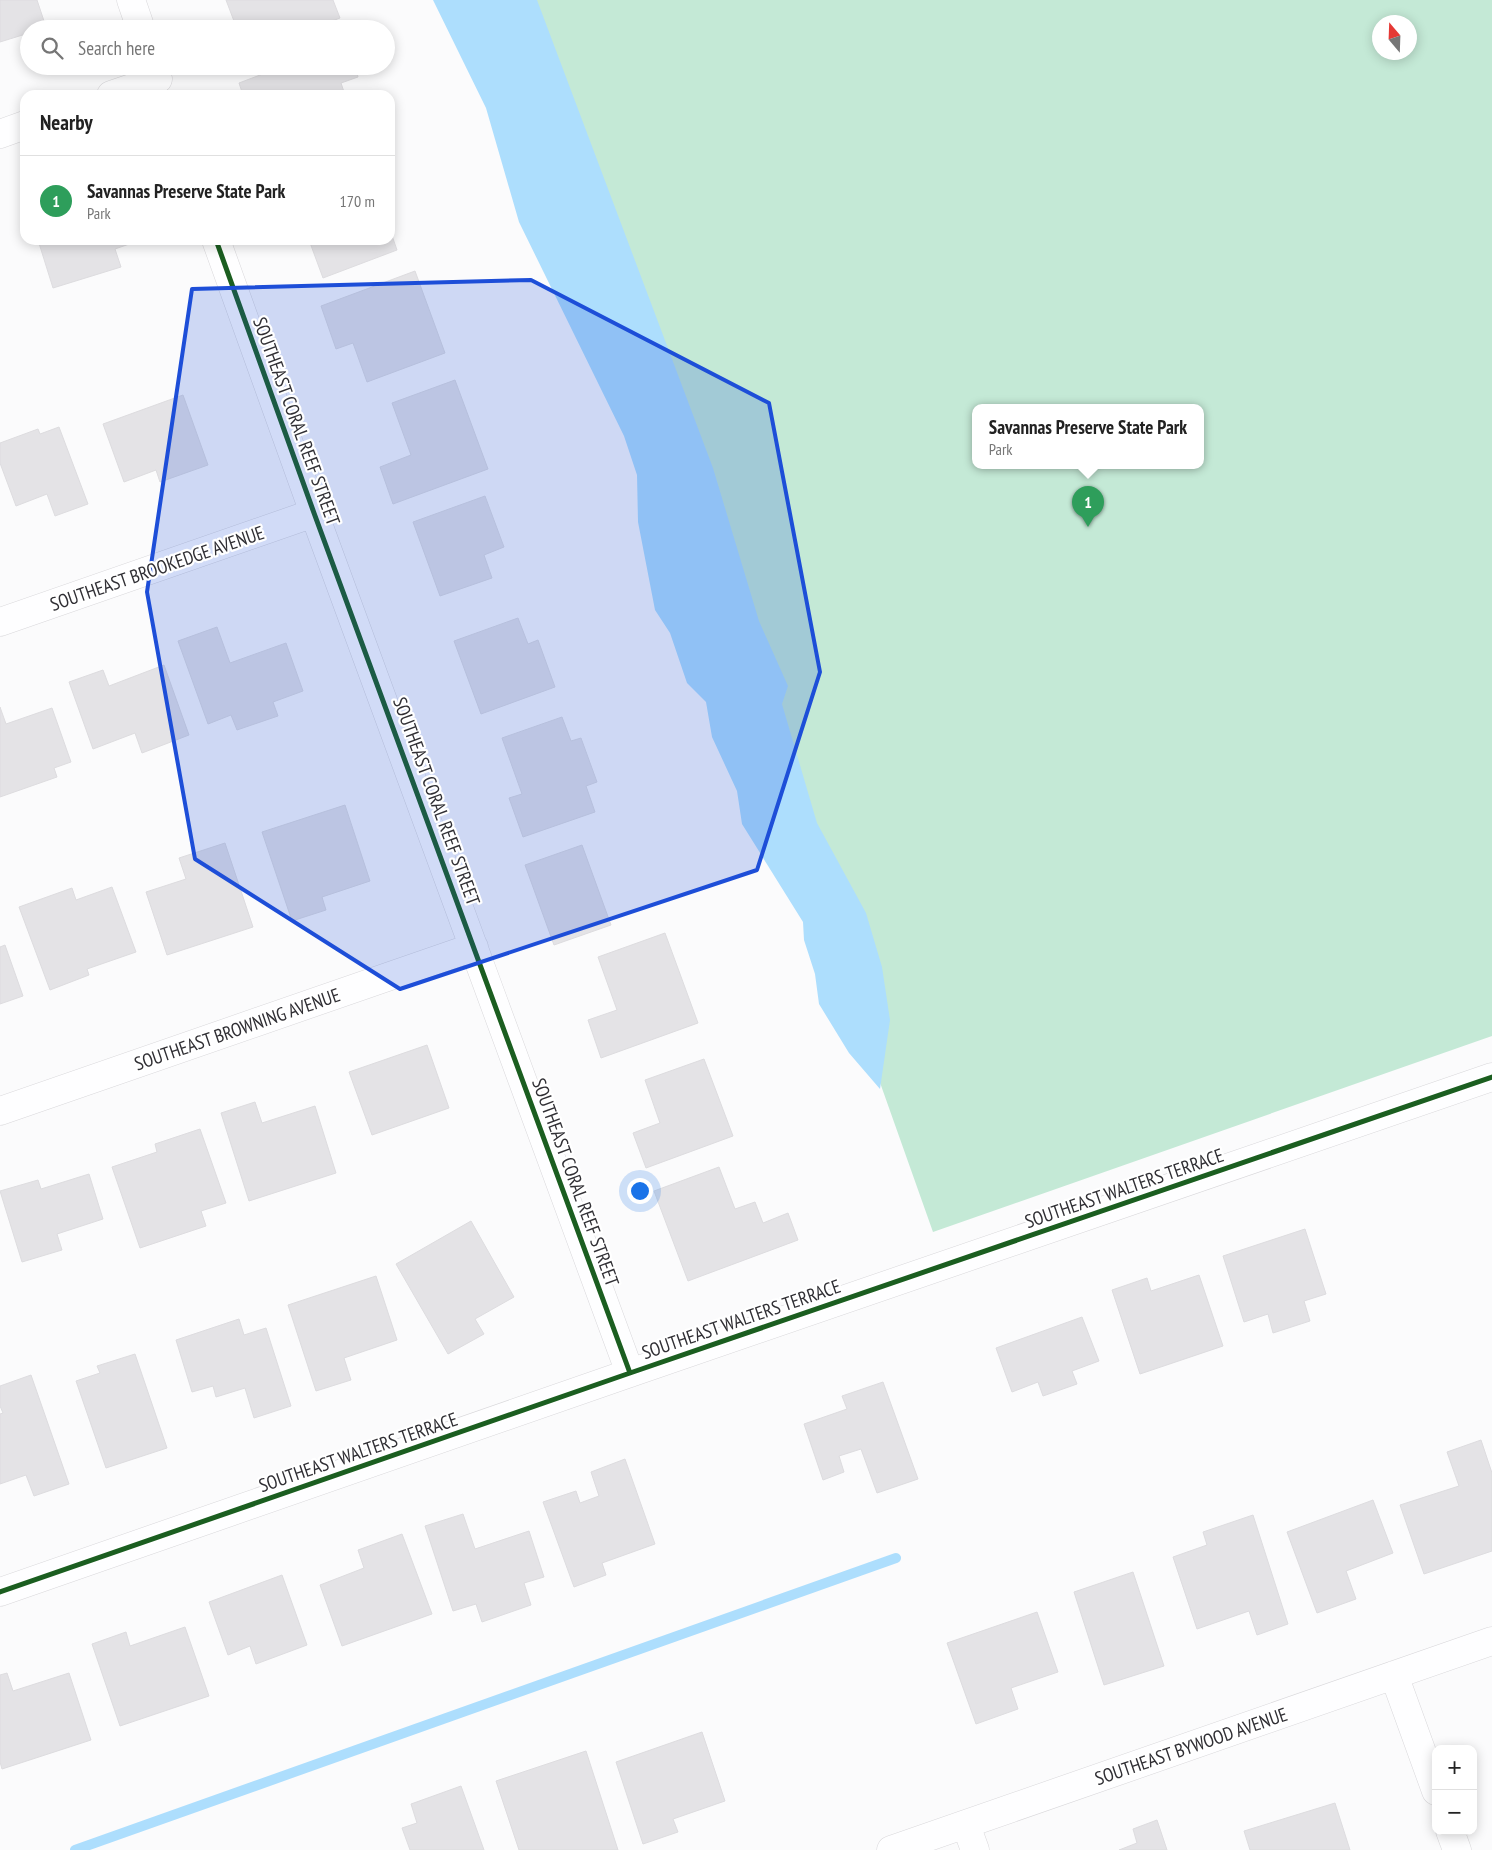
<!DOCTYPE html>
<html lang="en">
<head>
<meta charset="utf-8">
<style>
  body { margin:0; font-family:"PT Sans Narrow",sans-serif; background:#f6f6f6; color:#222 }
  .controls { position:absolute; right:15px; bottom:15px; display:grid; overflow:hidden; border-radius:10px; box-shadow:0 2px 12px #0003 }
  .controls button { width:45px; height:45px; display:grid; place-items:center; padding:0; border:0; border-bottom:1px solid #e0e0e0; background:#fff; color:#222; font:25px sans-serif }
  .compass { position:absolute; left:1372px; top:15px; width:45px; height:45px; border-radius:50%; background:#fff; box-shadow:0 2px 12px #0003; rotate:341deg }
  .you { position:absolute; left:639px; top:1190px; width:18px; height:18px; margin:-12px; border:4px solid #fff; border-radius:50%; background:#1a73e8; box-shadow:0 0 0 8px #1a73e833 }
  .badge { display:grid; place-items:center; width:32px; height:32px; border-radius:50%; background:#0b8043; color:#fff; font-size:16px; font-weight:700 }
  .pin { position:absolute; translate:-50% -41px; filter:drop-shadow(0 1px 2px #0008) }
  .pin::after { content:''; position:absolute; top:26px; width:18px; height:15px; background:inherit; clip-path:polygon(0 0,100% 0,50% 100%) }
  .popup { position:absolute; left:972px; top:404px; width:232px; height:65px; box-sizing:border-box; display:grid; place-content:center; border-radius:10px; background:#fff; filter:drop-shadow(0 1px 4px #0005); font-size:16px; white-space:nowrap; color:#767676 }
  .popup b { font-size:19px; color:#222 }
  .popup::after { content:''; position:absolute; left:50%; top:100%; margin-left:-10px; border:10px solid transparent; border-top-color:#fff }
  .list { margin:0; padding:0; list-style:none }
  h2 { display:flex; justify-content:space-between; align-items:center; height:65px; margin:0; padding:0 20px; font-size:21px }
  h2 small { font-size:16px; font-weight:400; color:#767676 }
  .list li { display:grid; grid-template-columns:32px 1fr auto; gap:15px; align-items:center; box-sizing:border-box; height:90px; padding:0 20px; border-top:1px solid #e0e0e0 }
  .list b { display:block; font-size:19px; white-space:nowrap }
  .list p { margin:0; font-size:16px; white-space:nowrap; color:#767676 }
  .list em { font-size:16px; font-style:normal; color:#767676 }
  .icon { flex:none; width:28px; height:28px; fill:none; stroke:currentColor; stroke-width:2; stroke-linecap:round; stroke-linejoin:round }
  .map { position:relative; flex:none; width:1492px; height:1850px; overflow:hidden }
  .search { position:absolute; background:#fff; box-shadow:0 2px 12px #0003; left:20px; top:20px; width:375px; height:55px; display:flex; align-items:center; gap:12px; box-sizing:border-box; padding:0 18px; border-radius:28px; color:#767676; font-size:19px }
  .panel { position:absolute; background:#fff; box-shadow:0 2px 12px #0003; left:20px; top:90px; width:375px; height:155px; border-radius:15px }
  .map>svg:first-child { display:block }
  .green { fill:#c4e9d6; fill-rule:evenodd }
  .water { fill:#addefd }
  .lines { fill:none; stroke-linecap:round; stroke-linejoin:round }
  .stream { stroke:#addefd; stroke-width:10 }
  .building { fill:#e4e3e6; stroke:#dddcdf }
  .minor-casing { stroke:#d9d8db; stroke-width:29 }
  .minor { stroke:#fefeff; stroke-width:28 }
  .cycleway-casing { stroke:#fff; stroke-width:8 }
  .cycleway { stroke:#1b5e20; stroke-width:5 }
  .marked { fill:#1d4ed8; fill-opacity:0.2; stroke:#1d4ed8; stroke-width:4; stroke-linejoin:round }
  .labels { text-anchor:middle; stroke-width:4.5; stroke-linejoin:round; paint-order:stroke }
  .street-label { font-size:19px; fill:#302f34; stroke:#fff }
</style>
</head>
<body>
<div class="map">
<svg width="1492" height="1850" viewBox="0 0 1492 1850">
  <rect width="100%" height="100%" fill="#fbfbfc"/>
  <path class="green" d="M496 0H1492V1036L933 1232ZM1380 22H1410V52H1380ZM976 408H1200V466H976Z"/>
  <path class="water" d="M433 0H537L713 468 759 621 788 686 782 704 817 823 866 913 882 967 890 1020 880 1089 849 1053 819 1004 815 974 804 940 803 922 742 824 737 791 712 737 706 702 687 683 670 633 655 610 638 522 637 475 624 436 519 222 486 108Z"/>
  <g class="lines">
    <path class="stream" d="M75 1850 896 1558"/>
  </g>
  <path class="building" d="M0 0H37L46 27 29 29V33L0 42Z
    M226 0H333L340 18 311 29H237Z
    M284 66H355L358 77 341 83 345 95H243L239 83Z
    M390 230 397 250 323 278 309 240H390Z
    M38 240H134L135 242 115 249 121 267 53 288Z
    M415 271 445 353 367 382 353 343 336 349 321 306Z
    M455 380 488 469 393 504 380 467 411 455 392 403Z
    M183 395 208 465 160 482 156 470 124 482 103 424Z
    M59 427 88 504 55 516 47 494 16 506 0 463V443L38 429 40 434Z
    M485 496 504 547 484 555 492 578 440 596 413 522Z
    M518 618 528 644 538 640 555 687 481 714 454 641Z
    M217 627 230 663 286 643 303 691 273 702 278 716 237 730 231 715 208 724 178 641Z
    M164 665 189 735 142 753 135 733 93 749 69 682 103 670 109 686Z
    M0 707 6 724 52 708 71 762 54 768 57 777 0 797Z
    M562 717 571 741 581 738 597 782 586 786 595 812 523 837 509 798 522 794 502 738Z
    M345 805 370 881 322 897 326 910 292 921 262 832Z
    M225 843 253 927 167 955 146 892 186 879 179 858Z
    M582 845 611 925 554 945 525 865Z
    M112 887 136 952 87 969 89 975 50 990 19 907 72 888 76 900Z
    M665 933 698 1023 601 1058 588 1020 617 1010 598 957Z
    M5 945 23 996 0 1004V947Z
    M427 1045 449 1108 372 1135 349 1072Z
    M704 1059 733 1136 646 1168 633 1133 660 1123 645 1080Z
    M255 1102 262 1123 315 1106 336 1173 249 1201 221 1113Z
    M200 1129 226 1203 201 1211 206 1226 140 1248 112 1167 157 1152 155 1144Z
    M719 1167 735 1209 755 1202 763 1223 788 1213 798 1240 688 1281 654 1191Z
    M89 1174 103 1219 57 1234 62 1250 22 1262 0 1191 38 1180 41 1189Z
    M471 1221 514 1297 475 1319 484 1334 448 1354 396 1264Z
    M1305 1229 1326 1294 1304 1301 1310 1321 1273 1333 1268 1314 1244 1322 1223 1256Z
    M1199 1275 1223 1346 1140 1374 1112 1290 1147 1278 1151 1291Z
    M376 1276 397 1340 344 1358 351 1380 316 1391 288 1305Z
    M1082 1317 1099 1361 1072 1371 1077 1384 1043 1396 1038 1382 1012 1392 996 1348Z
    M239 1319 244 1335 266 1328 291 1406 254 1418 245 1388 216 1397 213 1386 192 1392 176 1340Z
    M135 1354 167 1448 106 1468 76 1381 100 1373 97 1366Z
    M31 1375 69 1484 34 1496 26 1475 0 1484V1414L3 1413 0 1406V1386Z
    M883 1382 918 1479 877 1493 861 1449 839 1456 844 1472 823 1480 804 1424 847 1409 842 1396Z
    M1481 1440 1492 1473V1551L1424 1574 1400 1505 1459 1486 1447 1452Z
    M625 1459 655 1544 602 1563 606 1575 574 1587 543 1502 576 1491 580 1503 599 1496 591 1472Z
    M1373 1500 1393 1553 1346 1571 1356 1599 1317 1613 1287 1532Z
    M463 1514 475 1549 529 1531 544 1577 524 1583 531 1605 482 1622 476 1604 453 1611 425 1526Z
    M1253 1515 1288 1624 1257 1635 1249 1611 1197 1629 1173 1557 1207 1545 1203 1532Z
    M402 1534 432 1614 342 1646 320 1585 364 1568 358 1550Z
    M1133 1572 1164 1666 1104 1685 1074 1592Z
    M282 1575 307 1645 256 1664 250 1646 228 1655 209 1602Z
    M1037 1612 1058 1672 1011 1688 1018 1709 976 1724 947 1643Z
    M185 1627 209 1696 120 1726 92 1644 126 1632 130 1646Z
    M7 1673 13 1691 69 1673 91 1740 2 1769 0 1762V1675Z
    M702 1732 725 1801 673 1819 678 1832 643 1844 616 1762Z
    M586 1751 618 1850H519L496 1781Z
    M461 1786 484 1850H410L402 1828 417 1823 411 1804Z
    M1335 1803 1350 1850H1250L1244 1831Z
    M1157 1820 1167 1850H1119L1137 1843 1133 1829Z"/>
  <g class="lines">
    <g class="minor-casing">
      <path id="minor" d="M131 0 141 29
        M111 95 158 79
        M0 134 25 125
        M216 240 314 513 630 1373
        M0 622 314 513
        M0 1111 474 947
        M0 1592 630 1373 1492 1077
        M1394 1675 1436 1791
        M966 1825 975 1850
        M1450 1831 1457 1850
        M891 1850 1492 1641"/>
    </g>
    <use href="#minor" class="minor"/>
    <g class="cycleway-casing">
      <path id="cycleway" d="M216 240 314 513 630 1373
        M0 1592 630 1373 1492 1077"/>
    </g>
    <use href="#cycleway" class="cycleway"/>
  </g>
  <path class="marked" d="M531 280 769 403 820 672 757 870 400 989 195 859 147 592 192 289Z"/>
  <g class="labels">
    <g class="street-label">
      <text transform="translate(297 421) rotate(70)" y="7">SOUTHEAST CORAL REEF STREET</text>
      <text transform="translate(157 568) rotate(-19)" y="7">SOUTHEAST BROOKEDGE AVENUE</text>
      <text transform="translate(437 801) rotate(70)" y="7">SOUTHEAST CORAL REEF STREET</text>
      <text transform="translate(237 1029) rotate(-19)" y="7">SOUTHEAST BROWNING AVENUE</text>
      <text transform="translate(576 1182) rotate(70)" y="7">SOUTHEAST CORAL REEF STREET</text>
      <text transform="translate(1124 1188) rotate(-19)" y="7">SOUTHEAST WALTERS TERRACE</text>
      <text transform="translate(741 1319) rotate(-19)" y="7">SOUTHEAST WALTERS TERRACE</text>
      <text transform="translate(358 1452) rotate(-19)" y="7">SOUTHEAST WALTERS TERRACE</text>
      <text transform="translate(1191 1746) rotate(-19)" y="7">SOUTHEAST BYWOOD AVENUE</text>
    </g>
  </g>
</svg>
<div class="controls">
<button>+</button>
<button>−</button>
</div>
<svg class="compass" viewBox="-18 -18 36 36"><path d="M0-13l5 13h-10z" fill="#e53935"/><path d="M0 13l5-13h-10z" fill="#767676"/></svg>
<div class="you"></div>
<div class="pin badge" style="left:1088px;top:527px;background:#2e9e5b">1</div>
<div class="popup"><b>Savannas Preserve State Park</b>Park</div>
<div class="search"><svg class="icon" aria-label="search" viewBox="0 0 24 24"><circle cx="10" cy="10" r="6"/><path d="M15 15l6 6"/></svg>Search here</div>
<section class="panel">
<h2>Nearby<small></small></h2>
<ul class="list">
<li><span class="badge" style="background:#2e9e5b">1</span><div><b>Savannas Preserve State Park</b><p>Park</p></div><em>170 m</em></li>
</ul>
</section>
</div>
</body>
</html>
